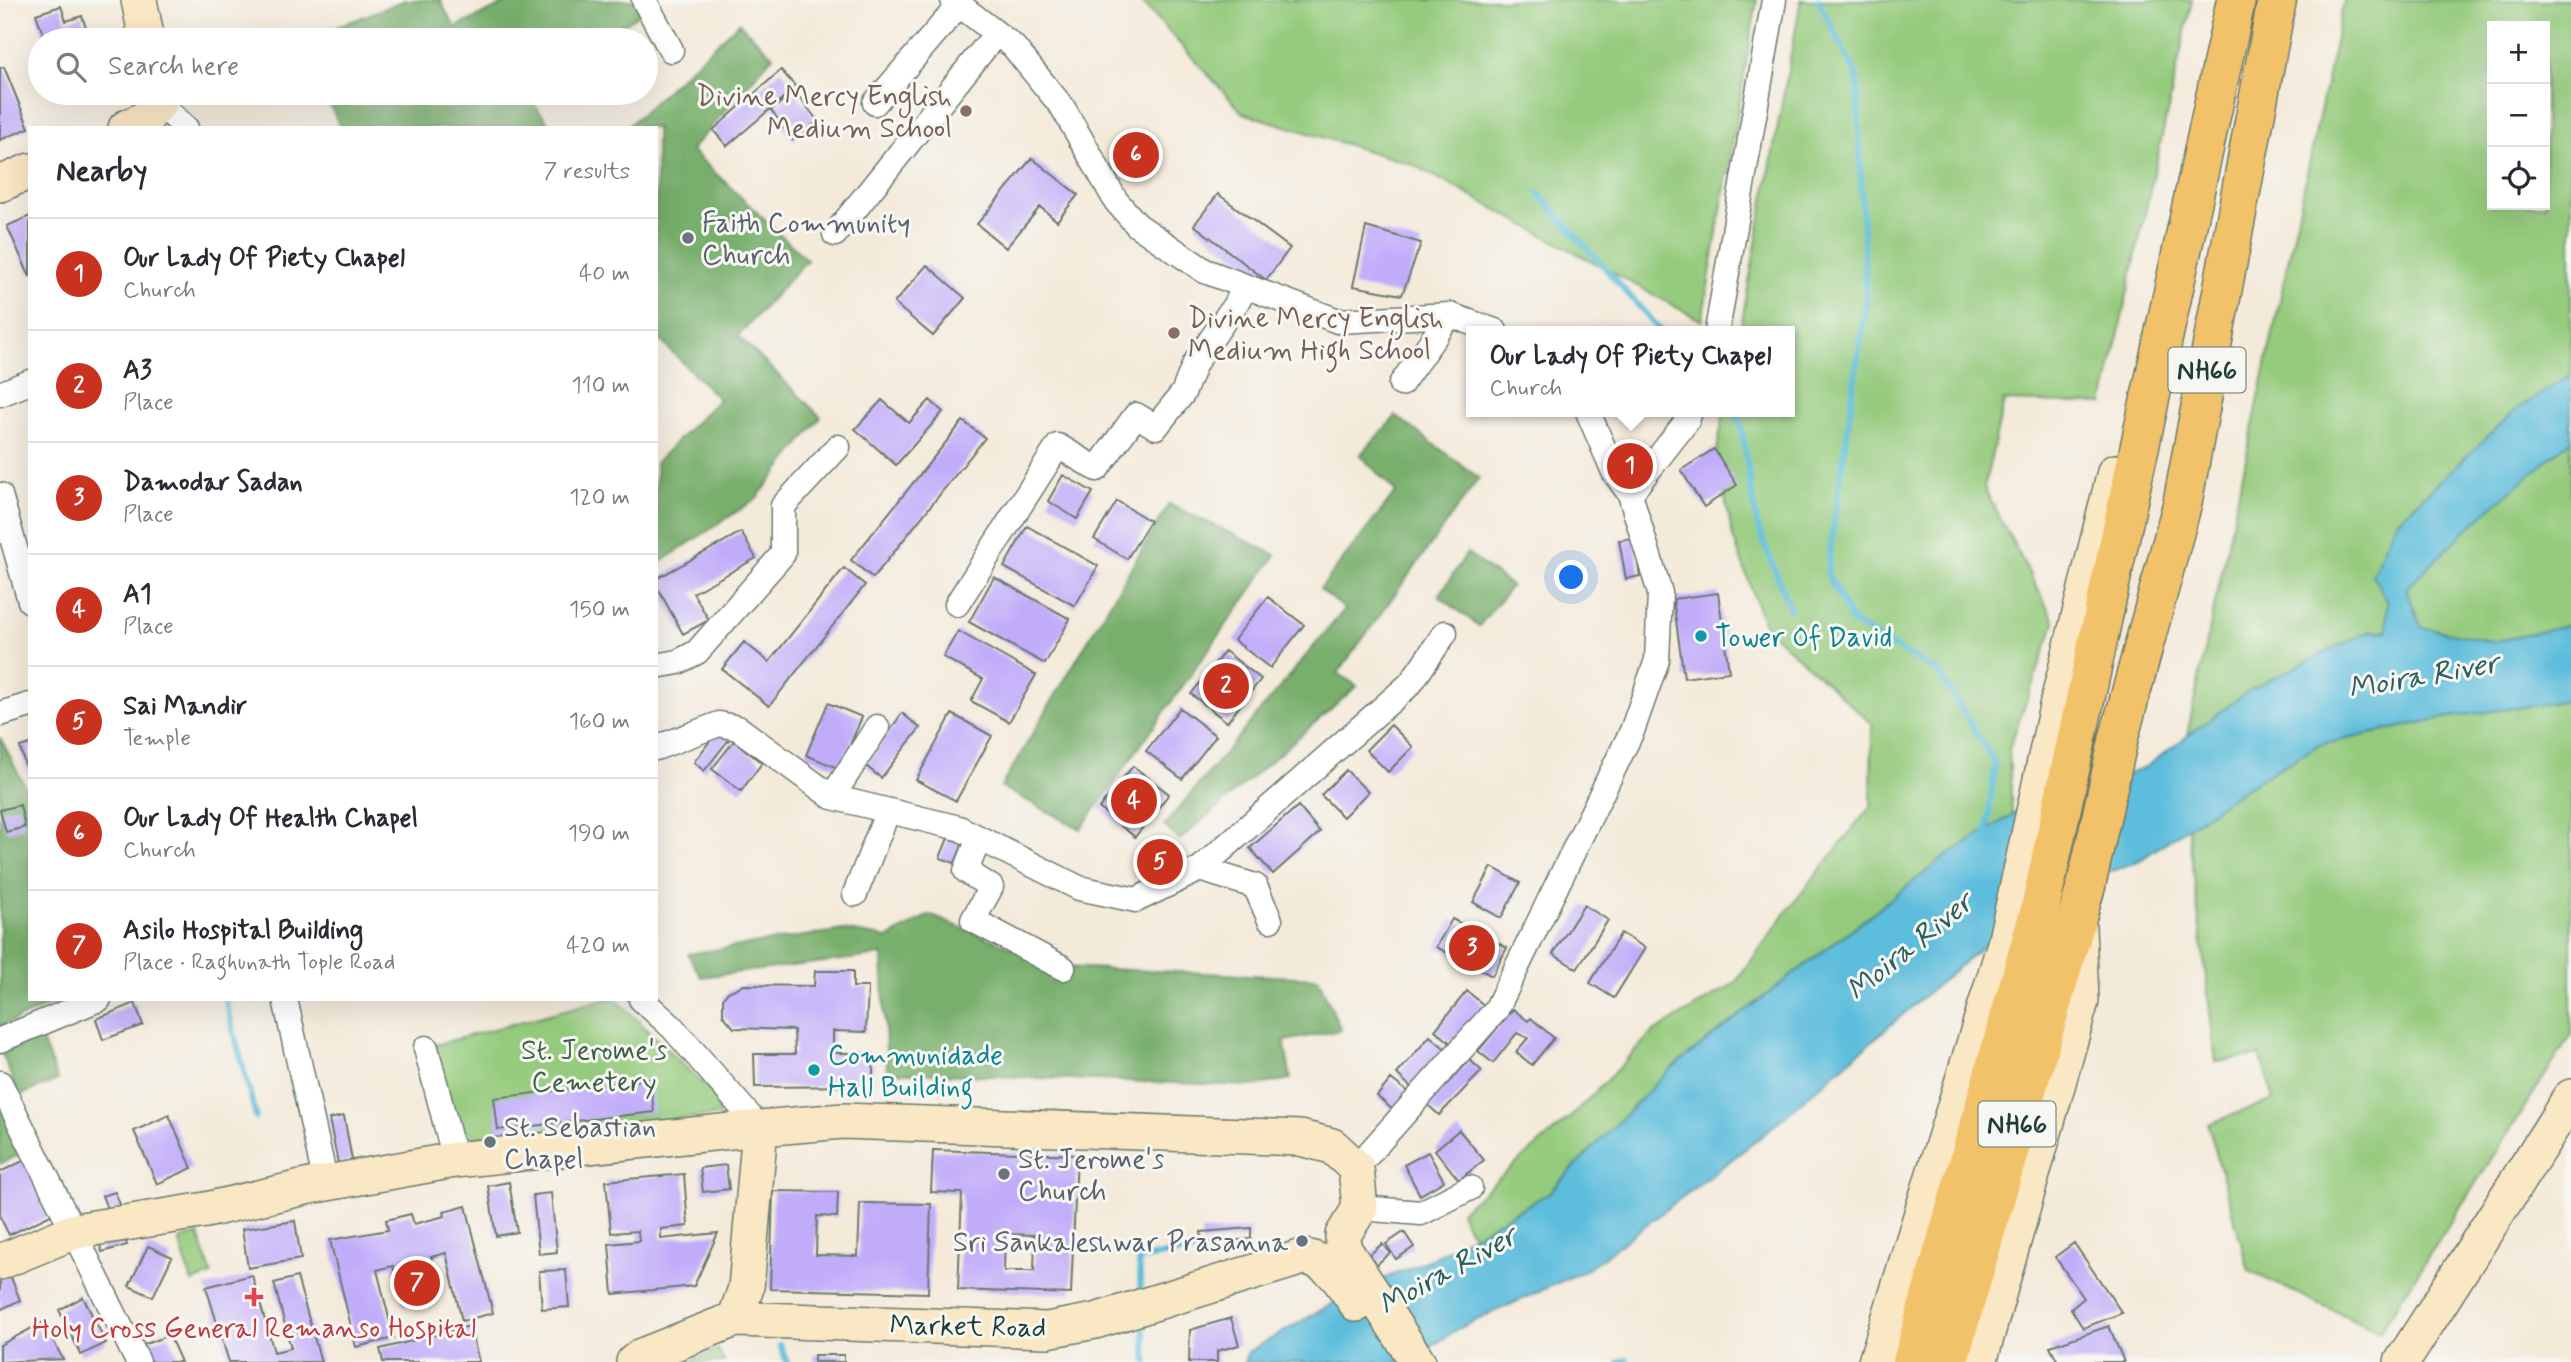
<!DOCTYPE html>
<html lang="en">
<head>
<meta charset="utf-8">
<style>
  body { margin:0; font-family:Mynerve,sans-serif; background:#f2f2f3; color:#2b2b33 }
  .controls { position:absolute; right:21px; top:21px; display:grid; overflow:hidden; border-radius:0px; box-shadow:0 7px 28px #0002 }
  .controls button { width:63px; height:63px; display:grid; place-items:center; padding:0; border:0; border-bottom:2px solid #e1e1e2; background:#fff; color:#2b2b33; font:35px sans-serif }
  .you { position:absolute; left:1572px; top:578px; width:24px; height:24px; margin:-18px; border:5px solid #fff; border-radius:50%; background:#1a73e8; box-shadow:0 0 0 10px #1a73e833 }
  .badge { display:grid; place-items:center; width:46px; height:46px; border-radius:50%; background:#c8321e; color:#fff; font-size:23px; font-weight:700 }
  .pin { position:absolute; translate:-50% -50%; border:4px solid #fff; box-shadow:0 2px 7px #0006 }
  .popup { position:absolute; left:1466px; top:326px; width:329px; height:91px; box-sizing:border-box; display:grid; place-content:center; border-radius:0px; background:#fff; filter:drop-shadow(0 2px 5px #0005); font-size:23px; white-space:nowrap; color:#7c7c81 }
  .popup b { font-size:26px; color:#2b2b33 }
  .popup::after { content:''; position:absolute; left:50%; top:100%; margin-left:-14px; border:14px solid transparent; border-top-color:#fff }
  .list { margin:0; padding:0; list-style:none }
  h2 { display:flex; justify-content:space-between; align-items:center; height:91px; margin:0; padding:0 28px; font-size:30px }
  h2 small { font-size:23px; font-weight:400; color:#7c7c81 }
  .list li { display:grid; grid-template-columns:46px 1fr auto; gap:21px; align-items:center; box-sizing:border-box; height:112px; padding:0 28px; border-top:2px solid #e1e1e2 }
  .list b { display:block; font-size:26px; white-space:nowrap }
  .list p { margin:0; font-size:23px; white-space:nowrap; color:#7c7c81 }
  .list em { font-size:23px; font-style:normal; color:#7c7c81 }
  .icon { flex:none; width:38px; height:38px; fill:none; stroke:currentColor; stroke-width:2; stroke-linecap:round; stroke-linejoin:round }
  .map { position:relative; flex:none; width:2571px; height:1362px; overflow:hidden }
  .search { position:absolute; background:#fff; box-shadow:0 7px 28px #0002; left:28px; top:28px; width:630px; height:77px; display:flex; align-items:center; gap:18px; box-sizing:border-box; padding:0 24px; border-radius:38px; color:#7c7c81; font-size:26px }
  .panel { position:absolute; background:#fff; box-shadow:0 7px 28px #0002; left:28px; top:126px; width:630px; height:875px; border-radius:0px }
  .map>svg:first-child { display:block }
  .green { fill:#95cb7d; stroke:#5a8458; stroke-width:2; fill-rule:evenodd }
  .forest { fill:#78af6c; stroke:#4c7650; stroke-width:2 }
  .water { fill:#5dbddc; stroke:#3e7d88; stroke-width:2 }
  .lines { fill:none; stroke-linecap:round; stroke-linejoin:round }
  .stream { stroke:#5dbddc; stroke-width:6 }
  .building { fill:#c1acfa; fill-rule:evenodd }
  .street-casing { stroke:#6a7a6e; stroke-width:27 }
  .secondary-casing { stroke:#6a7a6e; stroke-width:38 }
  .highway-casing { stroke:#6a7a6e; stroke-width:41 }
  .street { stroke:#fff; stroke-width:24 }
  .secondary { stroke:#fae7c3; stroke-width:35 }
  .highway { stroke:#f2c26a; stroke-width:38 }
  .education-dot { fill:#8d6e63; stroke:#f6f6f2; stroke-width:2.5 }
  .worship-dot { fill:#6b7280; stroke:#f6f6f2; stroke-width:2.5 }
  .culture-dot { fill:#0f9aa8; stroke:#f6f6f2; stroke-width:2.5 }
  .health-dot { fill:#e0444e; stroke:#f6f6f2; stroke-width:2.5 }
  .labels { text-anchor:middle; stroke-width:6; stroke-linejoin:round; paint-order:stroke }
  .shield { fill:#f6f6f2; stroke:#60746d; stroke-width:2 }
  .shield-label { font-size:26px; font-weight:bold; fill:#1f3d34 }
  .education-label { font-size:28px; fill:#785e54; stroke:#f6f6f2; text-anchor:end }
  .worship-label { font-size:28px; fill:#5b616d; stroke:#f6f6f2; text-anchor:start }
  .culture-label { font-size:28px; fill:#0d838f; stroke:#f6f6f2; text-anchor:start }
  .park-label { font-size:28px; fill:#3c6046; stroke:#f6f6f2 }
  .street-label { font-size:28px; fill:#1f3d34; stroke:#f6f6f2 }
  .health-label { font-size:28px; fill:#be3a42; stroke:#f6f6f2 }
  .water-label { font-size:30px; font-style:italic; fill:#2e5d5e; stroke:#f6f6f2 }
</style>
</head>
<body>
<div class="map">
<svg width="2571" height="1362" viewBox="0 0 2571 1362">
  <rect width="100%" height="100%" fill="#f6f6f2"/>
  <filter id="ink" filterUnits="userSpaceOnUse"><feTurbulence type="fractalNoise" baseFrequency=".0143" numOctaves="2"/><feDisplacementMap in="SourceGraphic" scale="14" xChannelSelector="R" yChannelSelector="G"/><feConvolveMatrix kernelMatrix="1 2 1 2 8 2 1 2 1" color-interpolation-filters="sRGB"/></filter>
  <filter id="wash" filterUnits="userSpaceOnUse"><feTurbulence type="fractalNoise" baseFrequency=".00686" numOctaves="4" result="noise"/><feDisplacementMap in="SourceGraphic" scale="28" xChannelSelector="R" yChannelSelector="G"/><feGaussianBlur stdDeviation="1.57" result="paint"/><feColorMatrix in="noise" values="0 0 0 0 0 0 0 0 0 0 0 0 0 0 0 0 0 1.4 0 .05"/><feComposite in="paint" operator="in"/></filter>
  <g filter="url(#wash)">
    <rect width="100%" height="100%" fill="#f4eada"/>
    <path class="green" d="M1140 0H1757L1702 321 1414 165 1243 113Z
      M1801 0H2192L2103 404 2004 401 1984 488 2055 622 2009 749 2012 815 1949 854 1668 1071 1549 1193 1472 1236 1460 1212 1574 1114 1652 1033 1735 983 1784 915 1871 806 1872 724 1765 627 1733 537 1716 455 1724 412H1789V331H1740Z
      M2344 0H2571V625L2494 642 2420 627 2368 632 2187 735ZM2492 26H2545V205H2492Z
      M2571 700V1035L2380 1332 2249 1271 2208 1124 2274 1100 2260 1055 2216 1062 2188 827 2245 788 2319 745 2443 718Z
      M605 999H616L714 1095 720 1115 484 1136 456 1142 435 1045Z
      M198 1234 212 1275 192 1282 179 1240Z
      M718 1349 724 1362H689Z"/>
    <path class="forest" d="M405 0H440L455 28 512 0H638L643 11 602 40H305Z
      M739 23 773 56 691 150 807 260 738 336 821 417 756 499 656 565V462L719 399 656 336V128H626Z
      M324 93H528L526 95 553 128H341Z
      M1396 416 1479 478 1338 673 1357 686 1180 840 1164 826 1345 609 1320 589 1396 492 1360 455Z
      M1169 504 1276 555 1081 829 1001 787Z
      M1467 553 1511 586 1479 626 1439 596Z
      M0 737 30 797V999H63L0 1027Z
      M929 915 1062 967 1318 978 1341 1030 1284 1041 1291 1079 1253 1086 887 1072 882 955 701 977 688 954 843 930 888 938Z
      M41 1038 58 1080 19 1096 2 1053Z
      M0 1094 27 1151 0 1164Z"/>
    <path class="water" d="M2571 375V440L2477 520 2406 588 2421 627 2494 642 2571 625V700L2443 718 2319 745 2245 788 2140 860 2071 887 2008 924 1757 1140 1588 1269 1459 1328 1408 1362H1244L1248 1352 1353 1292 1431 1259 1549 1193 1668 1071 1949 854 2031 803 2144 768 2251 689 2368 632 2387 631V600L2372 575 2395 523 2517 409Z"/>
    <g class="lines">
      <path class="stream" d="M1818 0 1857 76 1866 301 1827 573 1853 623 1938 672 1995 763 1986 838
        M1538 193 1661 331
        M1732 412 1740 420 1757 524 1790 609
        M225 999 256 1117
        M1141 1294 1139 1259 1195 1250
        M1143 1319 1147 1362
        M780 1345 787 1362
        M1619 1362 1627 1359"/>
    </g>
    <g id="blocks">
      <path class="building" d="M61 6 66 21 82 16 90 40H45L36 14Z
        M4 67 29 128 0 140V68Z
        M781 70 796 87 727 146 713 130Z
        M795 92 818 121 793 140 771 110Z
        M1139 140 1151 150 1134 170 1122 160Z
        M1032 158 1078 195 1057 221 1040 207 1006 248 977 224Z
        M1218 194 1290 248 1266 280 1194 225Z
        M30 216V277L7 226Z
        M1366 227 1421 243 1402 295 1353 286Z
        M927 265 965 298 933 336 894 303Z
        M882 400 909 423 930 400 943 412 896 465 855 429Z
        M963 421 985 438 873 578 851 560Z
        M1714 449 1737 485 1704 507 1681 470Z
        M1631 454 1642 466 1630 477 1619 465Z
        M1063 475 1093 492 1077 519 1048 501Z
        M1117 501 1150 521 1127 559 1094 539Z
        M1027 526 1098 566 1075 606 1004 567Z
        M741 532 756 558 693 593 709 620 683 634 656 585V579Z
        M1634 538 1640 576 1626 579 1619 540Z
        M844 568 865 585 769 706 722 669 744 642 769 662Z
        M994 577 1070 619 1045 664 969 622Z
        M1718 593 1729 672 1684 678 1673 599Z
        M1268 597 1304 625 1270 668 1234 640Z
        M958 631 1036 675 1009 722 971 701 983 679 943 657Z
        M1225 651 1261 679 1227 722 1191 694Z
        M828 703 862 717 840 769 806 755Z
        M1180 708 1216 736 1182 779 1146 751Z
        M902 713 920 728 881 778 866 766Z
        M952 714 992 736 956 801 916 780Z
        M1391 725 1413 747 1388 772 1366 750Z
        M720 728 731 737 704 771 694 762Z
        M734 741 762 763 741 791 712 769Z
        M30 744V779H29L20 747Z
        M1133 766 1169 794 1135 837 1099 808Z
        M1346 770 1368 792 1343 817 1321 795Z
        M20 805 25 827 6 832 0 810Z
        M1298 806 1320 832 1273 874 1250 848Z
        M948 838 963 843 955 863 940 858Z
        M1169 847 1179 861 1151 878 1141 863Z
        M1492 867 1520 883 1501 918 1473 902Z
        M1584 905 1608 920 1577 969 1553 954Z
        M1452 919 1507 948 1492 976 1436 947Z
        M1621 933 1645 948 1614 998 1590 983Z
        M815 971H853V987H868L866 1032 833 1031V1053H873V1086L755 1087 754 1054H795L794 1030 734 1028 723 1015V998L728 992 743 985 814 986Z
        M1467 991 1486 1007 1454 1046 1435 1030Z
        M135 1003 143 1025 103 1040 96 1019Z
        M1513 1009 1528 1021 1531 1018 1554 1038 1532 1065 1516 1052 1528 1038 1517 1033 1493 1063 1478 1051Z
        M1430 1036 1449 1052 1415 1091 1397 1074Z
        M1470 1060 1482 1071 1439 1115 1427 1104Z
        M650 1079 654 1112 498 1130 494 1098Z
        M1391 1079 1409 1093 1394 1111 1377 1096Z
        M169 1115 192 1168 157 1184 134 1131Z
        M344 1116 352 1160 338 1163 329 1119Z
        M1459 1130 1484 1160 1459 1180 1435 1150Z
        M933 1150 1077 1155 1071 1294 958 1290 962 1193 931 1192ZM1005 1234 1035 1235 1034 1271H1004Z
        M1428 1152 1444 1181 1420 1195 1404 1165Z
        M27 1159 53 1214 9 1235 0 1217V1172Z
        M726 1165 729 1189 703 1192 700 1168Z
        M684 1174 688 1226 661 1229V1239L718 1233 694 1286 613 1294 609 1244 639 1241 638 1231 611 1233 606 1181Z
        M509 1182 517 1232 496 1236 488 1186Z
        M773 1191 838 1192 837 1217 817 1216 816 1255 858 1256 860 1203 931 1204 928 1293 770 1289Z
        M115 1192 122 1209 109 1213 102 1196Z
        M551 1193 557 1252 539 1254 533 1195Z
        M466 1206 493 1313 462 1321 446 1253 431 1257 440 1295 403 1305 393 1266 377 1270 394 1338 356 1347 330 1240 388 1230 386 1220 411 1214 414 1224 445 1216 444 1212Z
        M295 1221 301 1259 248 1268 242 1229Z
        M1251 1228V1239L1202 1243 1201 1232Z
        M1404 1232 1414 1247 1396 1259 1386 1244Z
        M124 1233 127 1245 102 1252 98 1239Z
        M2074 1243 2122 1313 2083 1328 2071 1309 2084 1298 2055 1257Z
        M1382 1244 1390 1253 1376 1265 1368 1256Z
        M148 1246 172 1257 153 1297 129 1286Z
        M566 1270 569 1307 542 1309 539 1271Z
        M10 1275 20 1300 0 1310V1279Z
        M252 1275 274 1352 291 1348 274 1283 297 1277 321 1362H229L206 1287Z
        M83 1297 106 1343 81 1355 59 1310Z
        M1231 1318 1239 1345 1217 1351V1362H1189L1190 1330Z
        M43 1322 63 1359 0 1362V1345Z
        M470 1326 479 1362H383L380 1349Z
        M2109 1326 2124 1362H2058L2050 1346Z
        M169 1335 181 1362H151L143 1345Z
        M814 1355H844V1362H814Z"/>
    </g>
  </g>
  <g filter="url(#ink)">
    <use href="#blocks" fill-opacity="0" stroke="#6a7a6e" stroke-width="2"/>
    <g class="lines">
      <g class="street-casing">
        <path id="street" d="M644 0 671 50
          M953 0 1013 46 1063 108 1116 201 1137 225 1205 271 1338 321 1450 315 1495 331
          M159 103 186 128
          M875 103 959 5
          M835 234 995 35
          M1717 331 1774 0
          M1401 384 1450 315
          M0 394 30 382
          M1630 494 1687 421 1690 412
          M0 495 30 601
          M957 604 1058 446 1097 469 1136 415 1156 427 1183 393 1195 363 1247 287
          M656 666 678 662 697 652 783 554V506L838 447
          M0 714 30 705
          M656 748 719 724 738 728 832 797 959 828 1079 888 1136 900 1200 869 1410 684 1445 633
          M832 797 877 727
          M979 838 966 871 991 887 973 920 1063 968
          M1200 869 1255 886 1270 920
          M855 894 888 811
          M285 999 326 1184
          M641 999 672 1027 760 1128
          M0 1040 99 999
          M426 1048 455 1160
          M0 1083 138 1362
          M1356 1168 1496 1010 1632 731 1657 660 1660 593 1630 494 1614 472 1588 412
          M1360 1208 1421 1213 1470 1188"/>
      </g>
      <g class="secondary-casing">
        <path id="secondary" d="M139 0 147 40
          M126 128 145 119 159 103 157 93
          M0 184 30 171
          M0 1262 75 1231 206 1210 310 1186 455 1160 760 1128 843 1121 1300 1138 1332 1146 1356 1168 1360 1208 1343 1235V1248L1418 1362
          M735 1319 746 1288 760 1128
          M634 1362 642 1356 735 1319 1047 1330 1095 1321 1303 1257C1329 1259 1343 1284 1357 1304
          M1876 1362 2005 944 2058 702 2115 472
          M1979 1362 2081 1001 2078 927
          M2402 1362 2571 1097"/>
      </g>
      <g class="highway-casing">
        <path id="highway" d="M1912 1362 2040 909 2236 0
          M1948 1362 2086 886 2119 737 2182 505 2277 0"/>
      </g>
      <use href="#street" class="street"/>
      <use href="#secondary" class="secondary"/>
      <use href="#highway" class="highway"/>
    </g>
  </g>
  <g class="education-dot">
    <circle cx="966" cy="111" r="7"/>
    <circle cx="1174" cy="333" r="7"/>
  </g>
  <g class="worship-dot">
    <circle cx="688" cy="238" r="7"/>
    <circle cx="490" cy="1142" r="7"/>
    <circle cx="1004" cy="1174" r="7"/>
    <circle cx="1302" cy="1241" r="7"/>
  </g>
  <g class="culture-dot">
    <circle cx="1701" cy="636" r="7"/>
    <circle cx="814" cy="1070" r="7"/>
  </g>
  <path class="health-dot" d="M250.5 1286.5h7v7h7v7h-7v7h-7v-7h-7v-7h7z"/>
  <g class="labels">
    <g class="shield">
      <rect x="2168.5" y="347.5" width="77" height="45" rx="5"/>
      <rect x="1978.5" y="1101.5" width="77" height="45" rx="5"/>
    </g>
    <g class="shield-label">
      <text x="2207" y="379">NH66</text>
      <text x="2017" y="1133">NH66</text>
    </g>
    <g class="education-label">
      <text x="952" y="105">Divine Mercy English<tspan x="952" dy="32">Medium School</tspan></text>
      <text x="1188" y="327" text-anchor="start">Divine Mercy English<tspan x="1188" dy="32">Medium High School</tspan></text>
    </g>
    <g class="worship-label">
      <text x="702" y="232">Faith Community<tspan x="702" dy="32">Church</tspan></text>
      <text x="504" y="1136">St. Sebastian<tspan x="504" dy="32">Chapel</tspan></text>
      <text x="1018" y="1168">St. Jerome's<tspan x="1018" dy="32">Church</tspan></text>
      <text x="1288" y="1251" text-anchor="end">Sri Sankaleshwar Prasanna</text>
    </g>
    <g class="culture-label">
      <text x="1715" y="646">Tower Of David</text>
      <text x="828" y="1064">Communidade<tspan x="828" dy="32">Hall Building</tspan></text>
    </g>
    <g class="park-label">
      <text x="594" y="1059">St. Jerome's<tspan x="594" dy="32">Cemetery</tspan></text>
    </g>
    <g class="street-label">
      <text transform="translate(968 1325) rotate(1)" y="10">Market Road</text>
    </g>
    <g class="health-label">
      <text x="254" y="1337">Holy Cross General Remanso Hospital</text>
    </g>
    <g class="water-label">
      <text transform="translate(2423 675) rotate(-10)" y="10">Moira River</text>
      <text transform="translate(1909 946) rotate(-39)" y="10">Moira River</text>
      <text transform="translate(1447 1270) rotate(-29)" y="10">Moira River</text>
    </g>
  </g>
</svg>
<div class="controls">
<button>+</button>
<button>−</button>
<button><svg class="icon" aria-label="locate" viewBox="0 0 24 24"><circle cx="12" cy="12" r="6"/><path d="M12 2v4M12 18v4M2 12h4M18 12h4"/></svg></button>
</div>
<div class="you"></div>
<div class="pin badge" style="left:1630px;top:466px">1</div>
<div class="popup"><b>Our Lady Of Piety Chapel</b>Church</div>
<div class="pin badge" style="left:1226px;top:686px">2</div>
<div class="pin badge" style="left:1472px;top:948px">3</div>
<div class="pin badge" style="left:1134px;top:801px">4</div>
<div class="pin badge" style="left:1160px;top:862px">5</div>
<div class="pin badge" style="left:1136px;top:155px">6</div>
<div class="pin badge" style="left:417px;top:1283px">7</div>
<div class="search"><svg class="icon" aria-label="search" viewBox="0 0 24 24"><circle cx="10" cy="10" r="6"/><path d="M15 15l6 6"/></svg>Search here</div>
<section class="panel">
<h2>Nearby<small>7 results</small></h2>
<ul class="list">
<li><span class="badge">1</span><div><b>Our Lady Of Piety Chapel</b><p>Church</p></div><em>40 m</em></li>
<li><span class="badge">2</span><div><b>A3</b><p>Place</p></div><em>110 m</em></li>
<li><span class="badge">3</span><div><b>Damodar Sadan</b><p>Place</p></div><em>120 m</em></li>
<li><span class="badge">4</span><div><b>A1</b><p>Place</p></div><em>150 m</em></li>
<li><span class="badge">5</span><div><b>Sai Mandir</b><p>Temple</p></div><em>160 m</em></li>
<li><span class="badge">6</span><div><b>Our Lady Of Health Chapel</b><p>Church</p></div><em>190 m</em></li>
<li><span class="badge">7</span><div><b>Asilo Hospital Building</b><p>Place · Raghunath Tople Road</p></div><em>420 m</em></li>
</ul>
</section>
</div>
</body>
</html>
